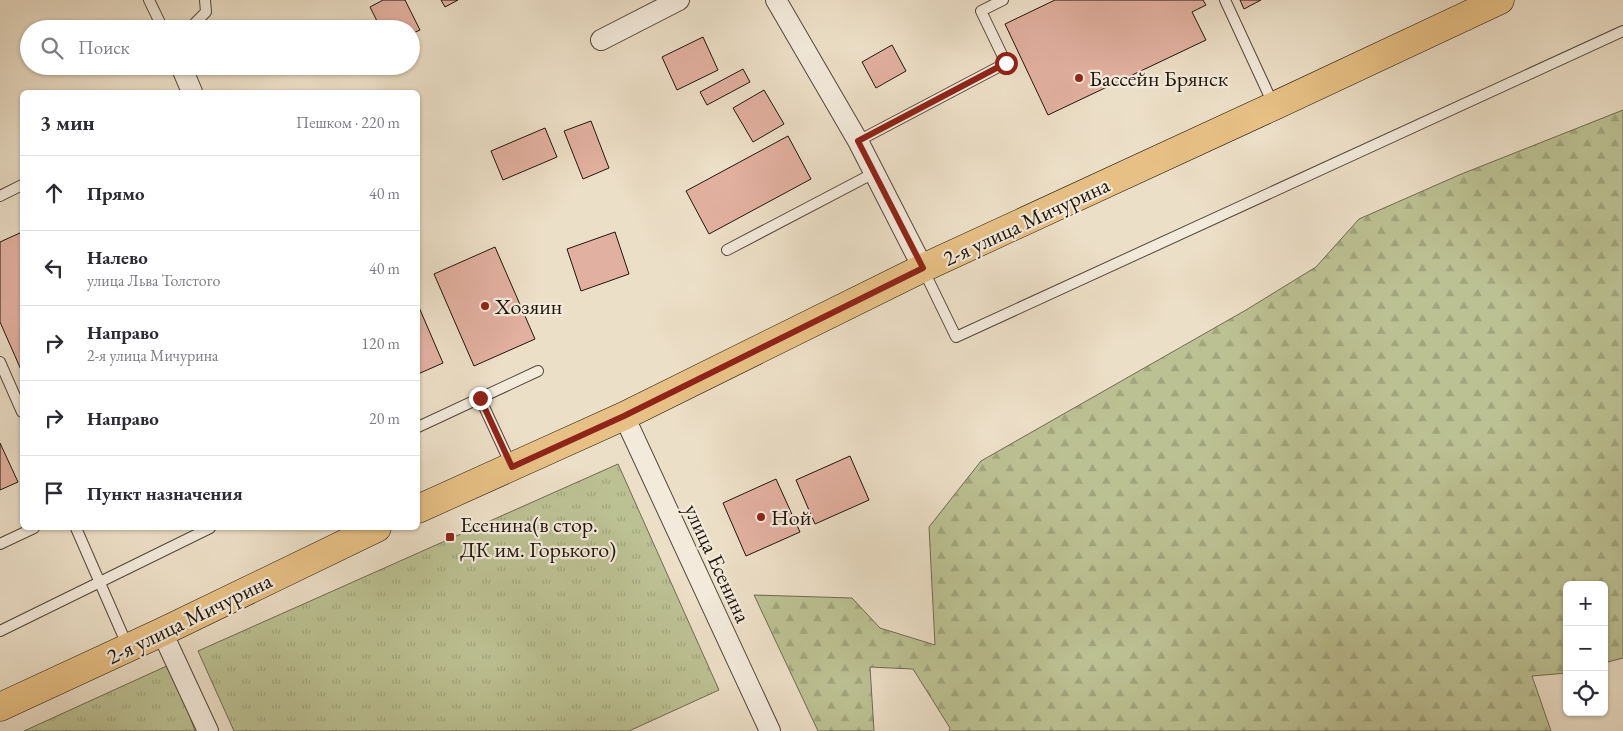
<!DOCTYPE html>
<html lang="ru">
<head>
<meta charset="utf-8">
<style>
  body { margin:0; font-family:"EB Garamond",serif; background:#f7f7f7; color:#2b2b33 }
  .controls { position:absolute; right:15px; bottom:15px; display:grid; overflow:hidden; border-radius:8px; box-shadow:0 1px 4px #0004 }
  .controls button { width:45px; height:45px; display:grid; place-items:center; padding:0; border:0; border-bottom:1px solid #e1e1e2; background:#fff; color:#2b2b33; font:25px sans-serif }
  .stop { position:absolute; width:15px; height:15px; margin:-11px; border:4px solid #8f2418; border-radius:50%; background:#fff }
  .stop.end { background:#8f2418; border-color:#fff; box-shadow:0 1px 5px #0008 }
  .list { margin:0; padding:0; list-style:none }
  h2 { display:flex; justify-content:space-between; align-items:center; height:65px; margin:0; padding:0 20px; font-size:21px }
  h2 small { font-size:16px; font-weight:400; color:#7c7c81 }
  .list li { display:grid; grid-template-columns:32px 1fr auto; gap:15px; align-items:center; box-sizing:border-box; height:75px; padding:0 20px; border-top:1px solid #e1e1e2 }
  .list b { display:block; font-size:19px; white-space:nowrap }
  .list p { margin:0; font-size:16px; white-space:nowrap; color:#7c7c81 }
  .list em { font-size:16px; font-style:normal; color:#7c7c81 }
  .icon { flex:none; width:28px; height:28px; fill:none; stroke:currentColor; stroke-width:2; stroke-linecap:round; stroke-linejoin:round }
  .map { position:relative; flex:none; width:1623px; height:731px; overflow:hidden }
  .search { position:absolute; background:#fff; box-shadow:0 1px 4px #0004; left:20px; top:20px; width:400px; height:55px; display:flex; align-items:center; gap:12px; box-sizing:border-box; padding:0 18px; border-radius:28px; color:#7c7c81; font-size:19px }
  .panel { position:absolute; background:#fff; box-shadow:0 1px 4px #0004; left:20px; top:90px; width:400px; height:440px; border-radius:8px }
  .map>svg:first-child { display:block }
  .grass { fill:url(#grass-tufts); stroke:#6e6c4f }
  .forest { fill:url(#forest-firs); stroke:#6e6c4f }
  .building { fill:#e2b0a0; stroke:#1f160b }
  .lines { fill:none; stroke-linecap:round; stroke-linejoin:round }
  .service-casing { stroke:#52483a; stroke-width:12 }
  .minor-casing { stroke:#52483a; stroke-width:22 }
  .primary-casing { stroke:#1f160b; stroke-width:29 }
  .service { stroke:#f3eadb; stroke-width:10 }
  .minor { stroke:#f3eadb; stroke-width:20 }
  .primary { stroke:#e6c084; stroke-width:28 }
  .route { stroke:#8f2418; stroke-width:6 }
  .poi-dot { fill:#8f2418; stroke:#f3eadb; stroke-width:2 }
  .labels { text-anchor:middle; stroke-width:4.5; stroke-linejoin:round; paint-order:stroke }
  .poi-label { font-size:22px; fill:#1f160b; stroke:#f3eadb; text-anchor:start }
  .street-label { font-size:22px; fill:#1f160b; stroke:#f3eadb }
</style>
</head>
<body>
<div class="map">
<svg width="1623" height="731" viewBox="0 0 1623 731">
  <defs>
    <pattern id="grass-tufts" width="24" height="20" patternUnits="userSpaceOnUse" patternTransform="scale(1.25)"><rect width="24" height="20" fill="#bcc193"/><path d="M3 7l-1-3M5 7V3M7 7l1-3M15 17l-1-3M17 17v-4M19 17l1-3" fill="none" stroke="#a1a57d"/></pattern>
    <pattern id="forest-firs" width="22" height="20" patternUnits="userSpaceOnUse" patternTransform="scale(1.25)"><rect width="22" height="20" fill="#bcc193"/><path d="M5 1l3.5 6h-7zM16 11l3.5 6h-7z" fill="#a1a57d"/></pattern>
  </defs>
  <rect width="100%" height="100%" fill="#ecdfc7"/>
  <filter id="stains"><feTurbulence type="fractalNoise" baseFrequency=".004" numOctaves="4"/><feColorMatrix values="0 0 0 0 .2 0 0 0 0 .09 0 0 0 0 .02 0 0 0 .5 -.17"/></filter>
  <radialGradient id="worn" r=".72"><stop offset=".6" stop-color="#630" stop-opacity="0"/><stop offset="1" stop-color="#630" stop-opacity=".3"/></radialGradient>
  <path class="grass" d="M618 464 719 690 629 731H234L198 651Z
    M171 664 195 731H24Z"/>
  <path class="forest" d="M1623 110V658L1604 663V585H1567V673L1532 676 1551 731H949L950 728 913 669 870 667 874 731H818L754 595 852 598 880 628 935 645 929 527 981 461 1246 310 1316 267 1359 219 1459 175Z"/>
  <path class="building" d="M383 0H405L420 30 411 34V29H381L370 7Z
    M441 0H458L445 7Z
    M1055 0H1203L1206 5 1192 12 1206 40 1048 115 1005 24Z
    M1240 0H1261L1244 9Z
    M703 37 718 70 677 90 662 57Z
    M892 45 906 71 876 88 862 62Z
    M342 66H355L345 72Z
    M743 69 750 82 707 105 700 92Z
    M764 90 784 124 753 142 733 108Z
    M591 121 609 168 583 179 564 131Z
    M545 128 557 157 503 180 491 151Z
    M788 136 811 179 709 234 686 191Z
    M22 232V372L0 322V242Z
    M615 232 629 274 581 291 567 249Z
    M495 247 535 339 474 366 434 274Z
    M418 305 443 363 418 374Z
    M0 443 18 482 0 490Z
    M850 456 869 500 815 524 796 480Z
    M776 479 800 532 746 556 723 503Z"/>
  <g class="lines">
    <g class="service-casing">
      <path id="service" d="M149 0 163 29
        M1225 0 1274 106
        M189 29 206 12 205 0
        M858 141 1006 63 981 11 1003 0
        M0 196 22 185
        M727 250 874 173
        M923 269 956 337 1623 31
        M0 362 22 412
        M480 398 511 465
        M418 427 538 371
        M76 528 128 647
        M0 544 34 528
        M0 631 210 528"/>
    </g>
    <g class="minor-casing">
      <path id="minor" d="M776 0 858 141 923 268
        M601 40 679 0
        M181 66 192 92
        M624 416 770 731
        M162 632 208 731"/>
    </g>
    <g class="primary-casing">
      <path id="primary" d="M418 509 624 416 923 268 1274 106 1500 0
        M0 707 162 632 377 528"/>
    </g>
    <use href="#service" class="service"/>
    <use href="#minor" class="minor"/>
    <use href="#primary" class="primary"/>
  </g>
  <g class="lines">
    <path class="route" d="M480 398 512 467 624 416 923 268 858 141 1006 63"/>
  </g>
  <g class="poi-dot">
    <circle cx="1079" cy="78" r="5"/>
    <circle cx="485" cy="306" r="5"/>
    <circle cx="761" cy="517" r="5"/>
    <rect x="445" y="532" width="10" height="10" rx="2.5"/>
  </g>
  <g class="labels">
    <g class="poi-label">
      <text x="1089" y="86">Бассейн Брянск</text>
      <text x="495" y="314">Хозяин</text>
      <text x="771" y="525">Ной</text>
      <text x="460" y="532">Есенина(в стор.<tspan x="460" dy="25">ДК им. Горького)</tspan></text>
    </g>
    <g class="street-label">
      <text transform="translate(1026 221) rotate(-25)" y="8">2-я улица Мичурина</text>
      <text transform="translate(718 563) rotate(65)" y="8">улица Есенина</text>
      <text transform="translate(189 618) rotate(-26)" y="8">2-я улица Мичурина</text>
    </g>
  </g>
  <rect width="100%" height="100%" filter="url(#stains)"/>
  <rect width="100%" height="100%" fill="url(#worn)"/>
</svg>
<div class="controls">
<button>+</button>
<button>−</button>
<button><svg class="icon" aria-label="locate" viewBox="0 0 24 24"><circle cx="12" cy="12" r="6"/><path d="M12 2v4M12 18v4M2 12h4M18 12h4"/></svg></button>
</div>
<div class="stop" style="left:1006px;top:63px"></div>
<div class="stop end" style="left:480px;top:398px"></div>
<div class="search"><svg class="icon" aria-label="search" viewBox="0 0 24 24"><circle cx="10" cy="10" r="6"/><path d="M15 15l6 6"/></svg>Поиск</div>
<section class="panel">
<h2>3 мин<small>Пешком · 220 m</small></h2>
<ul class="list">
<li><svg class="icon" aria-label="ahead" viewBox="0 0 24 24"><path d="M12 20V5M6 11l6-6 6 6"/></svg><div><b>Прямо</b></div><em>40 m</em></li>
<li><svg class="icon" aria-label="left" viewBox="0 0 24 24"><path d="M17 20v-9H6M10 6l-5 5 5 5"/></svg><div><b>Налево</b><p>улица Льва Толстого</p></div><em>40 m</em></li>
<li><svg class="icon" aria-label="right" viewBox="0 0 24 24"><path d="M7 20v-9h11M14 6l5 5-5 5"/></svg><div><b>Направо</b><p>2-я улица Мичурина</p></div><em>120 m</em></li>
<li><svg class="icon" aria-label="right" viewBox="0 0 24 24"><path d="M7 20v-9h11M14 6l5 5-5 5"/></svg><div><b>Направо</b></div><em>20 m</em></li>
<li><svg class="icon" aria-label="arrive" viewBox="0 0 24 24"><path d="M6 21V4h12l-3 4 3 4H6"/></svg><div><b>Пункт назначения</b></div></li>
</ul>
</section>
</div>
</body>
</html>
